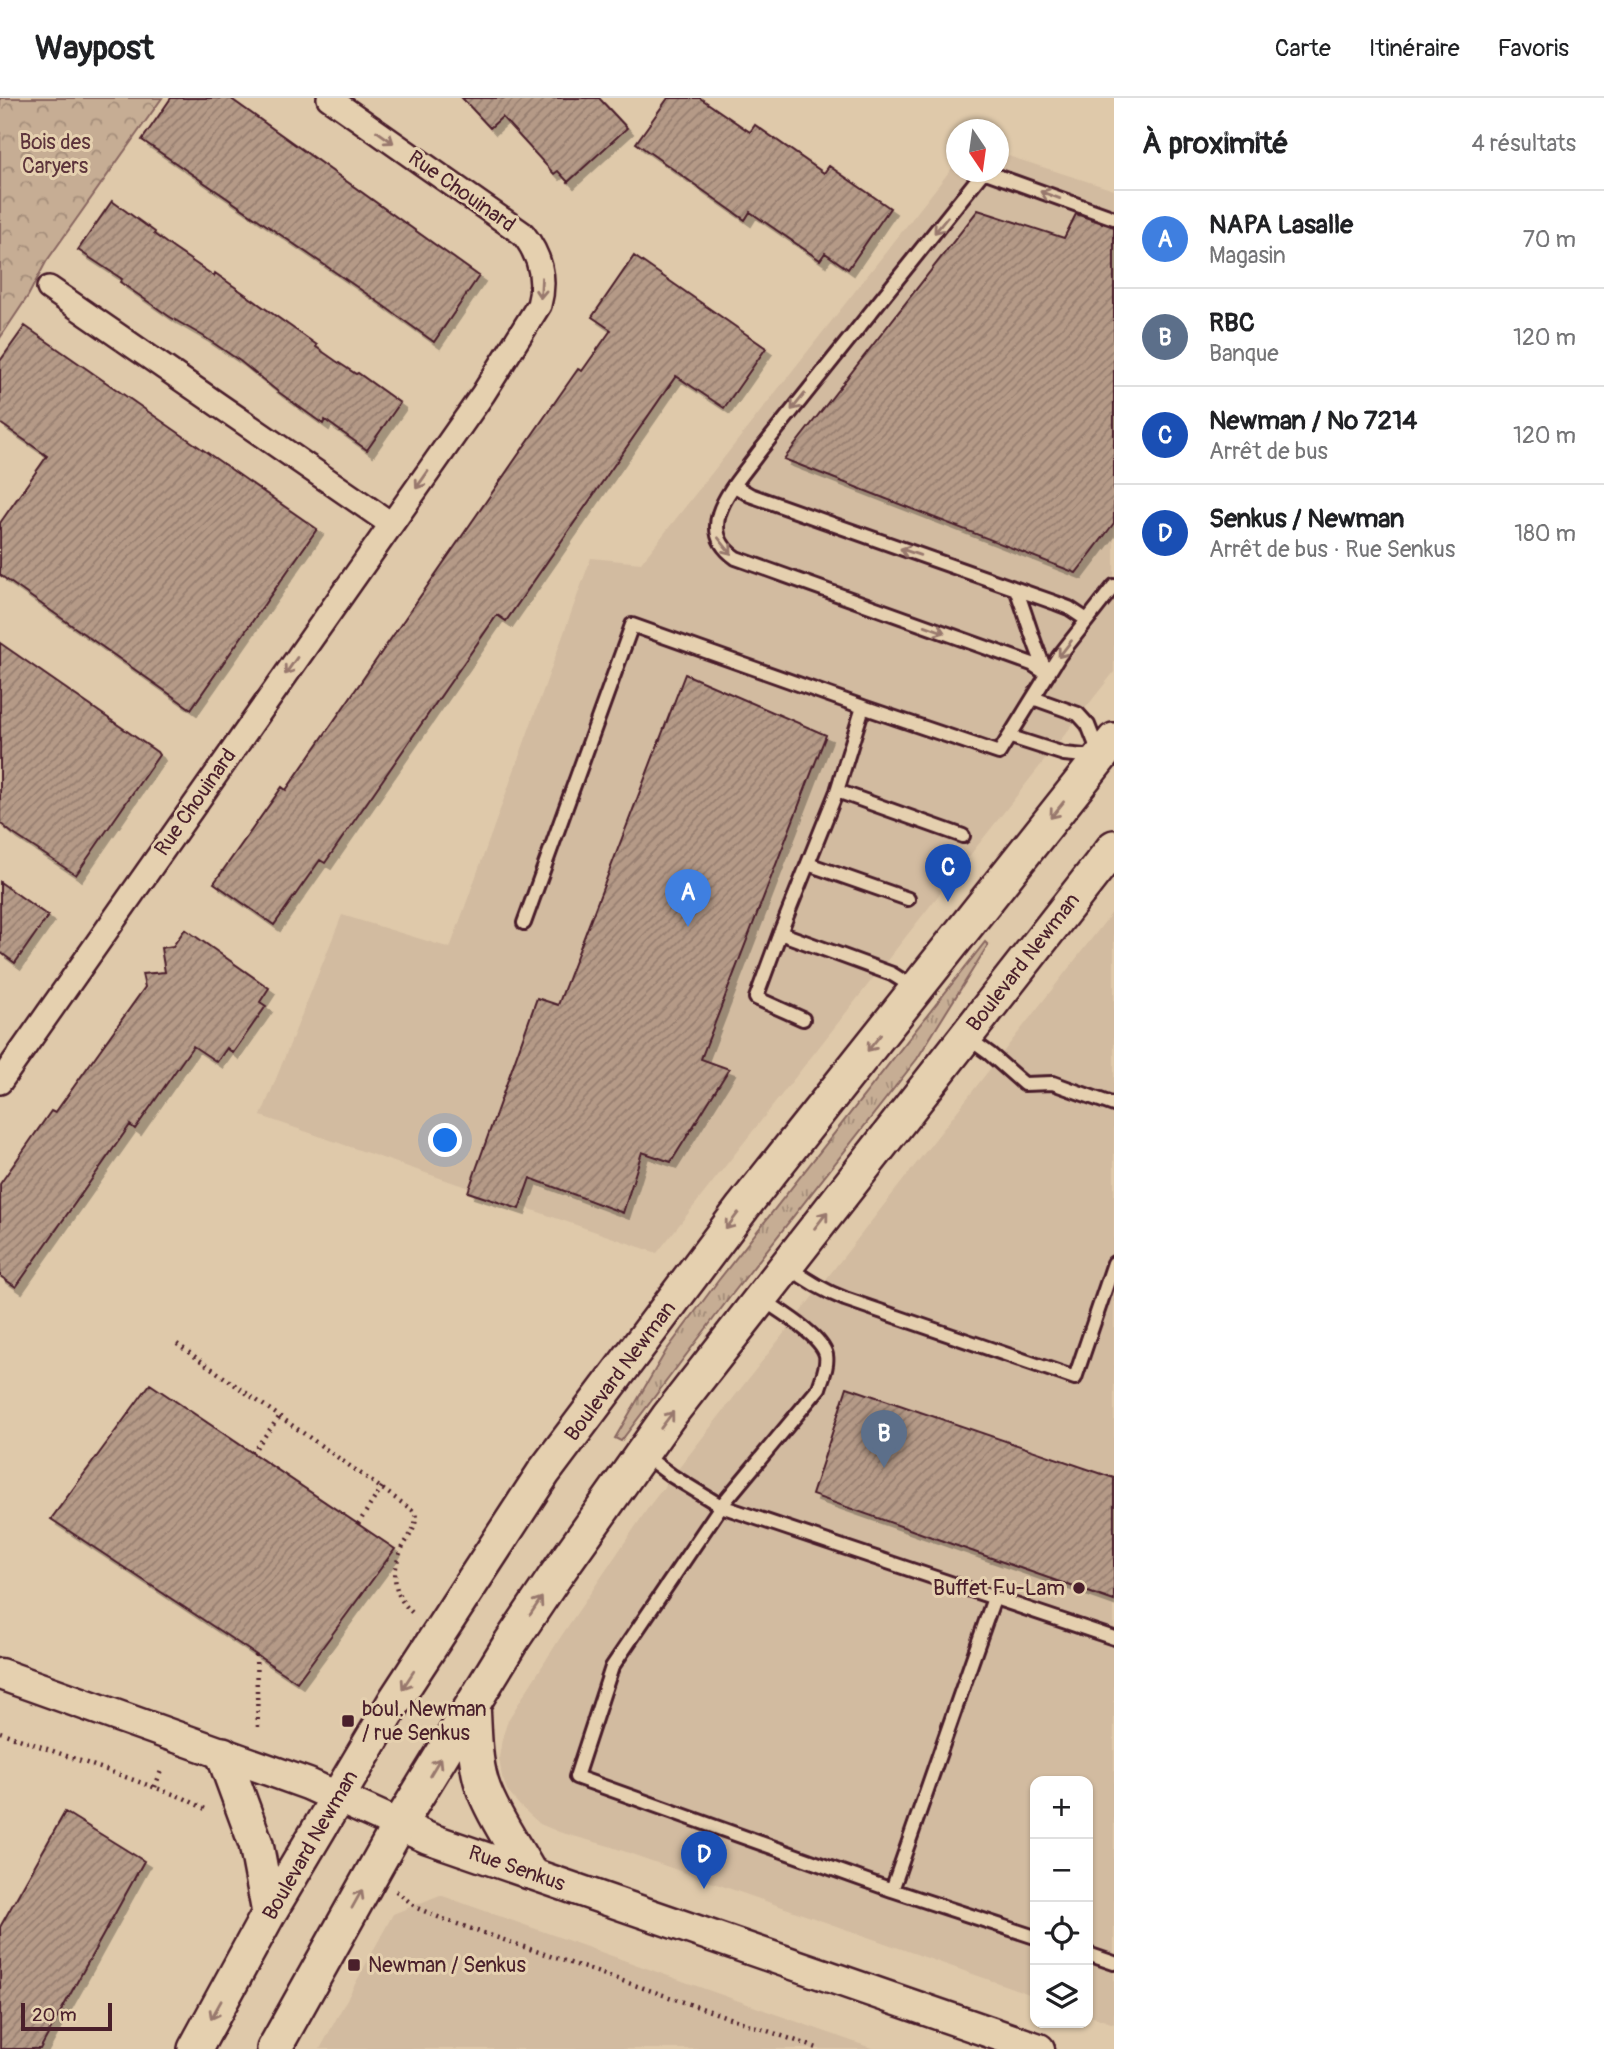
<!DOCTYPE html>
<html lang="fr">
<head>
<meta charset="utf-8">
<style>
  body { margin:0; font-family:Pangolin,sans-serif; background:#f6f6f6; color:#202124 }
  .controls { position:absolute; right:21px; bottom:21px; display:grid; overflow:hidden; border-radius:14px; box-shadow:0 2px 5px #0004 }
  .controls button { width:63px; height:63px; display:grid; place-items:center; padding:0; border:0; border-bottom:2px solid #e0e0e0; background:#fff; color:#202124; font:35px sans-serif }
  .compass { position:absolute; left:946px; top:21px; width:63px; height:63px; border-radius:50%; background:#fff; box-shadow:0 2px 5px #0004; rotate:167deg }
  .scale { position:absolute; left:21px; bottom:18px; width:91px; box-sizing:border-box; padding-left:7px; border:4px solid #4a1f2b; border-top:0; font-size:19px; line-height:24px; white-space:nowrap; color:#4a1f2b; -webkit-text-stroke:5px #e5d0af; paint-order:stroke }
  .you { position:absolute; left:446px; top:1043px; width:24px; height:24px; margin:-18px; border:5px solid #fff; border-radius:50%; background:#1a73e8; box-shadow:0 0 0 10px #1a73e833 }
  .badge { display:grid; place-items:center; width:46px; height:46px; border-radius:50%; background:#db2777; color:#fff; font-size:23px; font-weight:700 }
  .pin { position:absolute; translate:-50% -58px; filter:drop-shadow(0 2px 4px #0008) }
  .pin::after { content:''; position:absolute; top:37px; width:24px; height:21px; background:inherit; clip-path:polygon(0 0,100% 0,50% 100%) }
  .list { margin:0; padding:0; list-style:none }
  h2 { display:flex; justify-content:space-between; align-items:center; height:91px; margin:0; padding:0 28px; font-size:30px }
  h2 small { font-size:23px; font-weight:400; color:#757577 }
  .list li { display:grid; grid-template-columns:46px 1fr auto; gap:21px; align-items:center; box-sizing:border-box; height:98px; padding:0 28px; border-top:2px solid #e0e0e0 }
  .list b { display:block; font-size:26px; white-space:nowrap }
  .list p { margin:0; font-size:23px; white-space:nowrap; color:#757577 }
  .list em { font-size:23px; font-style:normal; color:#757577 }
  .icon { flex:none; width:38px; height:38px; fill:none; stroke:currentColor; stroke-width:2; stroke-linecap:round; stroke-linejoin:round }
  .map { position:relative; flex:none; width:1114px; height:1951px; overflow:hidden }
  header { display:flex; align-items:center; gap:42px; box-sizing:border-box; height:98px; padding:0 35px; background:#fff; border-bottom:2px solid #e0e0e0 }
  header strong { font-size:33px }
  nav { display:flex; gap:38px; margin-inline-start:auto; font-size:24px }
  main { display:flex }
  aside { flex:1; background:#fff }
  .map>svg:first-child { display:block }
  .built { fill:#d2bba0 }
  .grass { fill:url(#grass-tufts); stroke:#886660; stroke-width:2 }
  .forest { fill:url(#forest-crowns); stroke:#886660; stroke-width:2 }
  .building { fill:url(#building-hatch); stroke:#4a1f2b; stroke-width:2; filter:url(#shadow) }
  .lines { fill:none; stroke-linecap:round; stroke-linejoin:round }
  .service-casing { stroke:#4a1f2b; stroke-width:18 }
  .minor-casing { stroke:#4a1f2b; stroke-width:28 }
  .tertiary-casing { stroke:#4a1f2b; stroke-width:35 }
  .secondary-casing { stroke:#4a1f2b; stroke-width:38 }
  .path { stroke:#4a1f2b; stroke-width:4.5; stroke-dasharray:2 5; stroke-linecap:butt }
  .service { stroke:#e5d0af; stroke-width:12 }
  .minor { stroke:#e5d0af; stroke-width:23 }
  .tertiary { stroke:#e5d0af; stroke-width:30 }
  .secondary { stroke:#e5d0af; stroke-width:33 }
  .oneway { stroke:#98786d }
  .poi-dot { fill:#4a1f2b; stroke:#e5d0af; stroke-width:2.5 }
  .labels { text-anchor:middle; stroke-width:6; stroke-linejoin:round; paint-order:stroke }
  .park-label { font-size:21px; fill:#5d343b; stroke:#e5d0af }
  .street-label { font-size:21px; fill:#4a1f2b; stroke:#e5d0af }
  .poi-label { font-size:21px; fill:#4a1f2b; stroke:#e5d0af; text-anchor:start }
</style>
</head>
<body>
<header>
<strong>Waypost</strong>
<nav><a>Carte</a><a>Itinéraire</a><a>Favoris</a></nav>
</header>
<main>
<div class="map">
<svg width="1114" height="1951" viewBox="0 0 1114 1951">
  <defs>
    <pattern id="grass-tufts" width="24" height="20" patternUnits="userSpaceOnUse" patternTransform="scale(1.75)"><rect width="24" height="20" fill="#c6ad94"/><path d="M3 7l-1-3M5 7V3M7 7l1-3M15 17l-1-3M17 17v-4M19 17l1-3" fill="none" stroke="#a38c79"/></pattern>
    <pattern id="forest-crowns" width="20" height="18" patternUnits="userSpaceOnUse" patternTransform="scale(1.75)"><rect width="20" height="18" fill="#c6ad94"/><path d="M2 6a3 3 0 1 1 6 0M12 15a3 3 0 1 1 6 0" fill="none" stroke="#a38c79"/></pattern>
    <pattern id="building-hatch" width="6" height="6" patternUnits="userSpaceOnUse" patternTransform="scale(1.75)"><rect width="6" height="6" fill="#b59a87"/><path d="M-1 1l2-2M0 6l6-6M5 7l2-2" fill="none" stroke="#957d6f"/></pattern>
    <filter id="shadow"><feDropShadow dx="6" dy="6" stdDeviation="0" flood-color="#0004"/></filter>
  </defs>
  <rect width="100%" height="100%" fill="#dfc9aa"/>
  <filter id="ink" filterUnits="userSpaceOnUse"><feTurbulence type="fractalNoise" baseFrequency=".0143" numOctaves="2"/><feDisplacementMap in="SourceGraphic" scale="14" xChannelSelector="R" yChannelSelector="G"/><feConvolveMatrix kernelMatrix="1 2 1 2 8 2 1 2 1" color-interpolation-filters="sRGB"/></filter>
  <g filter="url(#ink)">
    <path class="built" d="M999 55 1114 92V574L657 1155 261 1018 342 817 450 850 591 460 641 465 956 65V74H998Z
      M1114 812V1926L1088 1917V1683H1035V1898L609 1748 559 1734 540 1726 520 1708 508 1694 502 1679 499 1660 502 1641 508 1622 560 1540 650 1407Z
      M440 1797 874 1951H320L393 1816Z"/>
    <path class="grass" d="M985 844 988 847 917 961 730 1199 621 1343 615 1340 666 1253 718 1183Z"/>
    <path class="forest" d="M0 0H162L46 164 28 198 0 240Z"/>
    <path class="building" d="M171 0H230L479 178 434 244 367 196 142 42Z
      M462 0H599L627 30 568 84 558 73 554 76 502 19 490 30Z
      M668 0H700L750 34 755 27 824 75 829 68 890 110 848 171 825 155 820 162 750 114 745 122 636 45Z
      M112 103 155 134 154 136 173 150 214 178 215 175 317 247 316 249 336 263 356 276 358 275 400 305 367 352 325 322 323 326 277 293 240 263 203 238 170 219 120 184 122 181 78 152Z
      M978 112 1064 140 1076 116 1114 129V425L1076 475 784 361Z
      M634 158 766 250 724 310 676 278 506 523 497 517 325 765 320 762 274 827 214 785 282 689 286 692 557 301 578 271 582 273 611 232 592 219Z
      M25 228 317 431 191 611 0 477V425L47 358 0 325V263Z
      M0 545 157 654 159 657 76 777 12 735 0 725Z
      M685 576 826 637 701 961 729 971 671 1064 642 1054 623 1115 530 1080 519 1111 468 1094 537 900 558 907Z
      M0 784 48 818 15 865 0 854Z
      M185 831 269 890 260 904 266 908 233 955 227 950 217 964 193 948 135 1031 130 1027 16 1189 0 1178V1086L51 1013 55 1015 145 889 142 876 165 874 161 850 173 848Z
      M150 1286 395 1451 297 1584 51 1421Z
      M847 1289 1114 1380V1503L812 1397Z
      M65 1714 144 1763 40 1951H0V1829Z"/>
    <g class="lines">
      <g class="service-casing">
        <path id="service" d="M983 74 759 354C737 385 691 429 736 460L1032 566 1047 576
          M986 74 1114 120
          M735 388 750 397 1056 505 1069 510 1087 522
          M1016 491C1027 519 1034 548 1047 575
          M1033 600 1078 616 1088 627 1099 655
          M1011 639 1064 656 1095 659
          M837 693 963 738
          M808 766 908 801
          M524 825 632 527 863 609
          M780 835 837 693 863 609 999 655 1059 558 1114 488
          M803 921 756 900 780 835 892 876 916 891
          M968 940 990 956 1024 986 1053 985 1114 1007
          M789 1169C807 1183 824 1193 845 1201L1075 1280 1114 1165
          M762 1201C779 1213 821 1237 826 1257 828 1268 822 1280 819 1290L721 1408 612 1569 576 1679 892 1792 1035 1839
          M644 1357 672 1378 721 1408 1114 1540
          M892 1792 994 1500
          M1088 1856 1114 1865"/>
      </g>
      <g class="minor-casing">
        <path id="minor" d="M49 190 391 426
          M0 984 483 296 539 207C546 181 540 157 523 136L329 0"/>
      </g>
      <g class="tertiary-casing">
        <path id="tertiary" d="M0 1576 308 1686 428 1740 1039 1951"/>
      </g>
      <g class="secondary-casing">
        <path id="secondary" d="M473 1606C475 1635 474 1666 484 1692 495 1721 514 1747 529 1774
          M223 1656 256 1746 269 1815
          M195 1951 269 1815 396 1601 544 1374 743 1109 1114 642
          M274 1951 399 1727 511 1544 554 1480 668 1319 1114 749"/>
      </g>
      <path class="path" d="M177 1246 415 1414C419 1430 406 1440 400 1455 391 1479 394 1499 414 1516
        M252 1355 280 1318
        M358 1426 382 1389
        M256 1557 258 1630
        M0 1634 184 1700 209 1713
        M155 1689 162 1670
        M396 1793 417 1810 443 1821 820 1951"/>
      <use href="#service" class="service"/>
      <use href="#minor" class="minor"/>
      <use href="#tertiary" class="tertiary"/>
      <use href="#secondary" class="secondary"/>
    </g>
    <defs><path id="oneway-shaft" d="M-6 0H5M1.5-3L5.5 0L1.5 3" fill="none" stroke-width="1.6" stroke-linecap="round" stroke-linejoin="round" transform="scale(1.75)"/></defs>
    <g class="oneway">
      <use href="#oneway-shaft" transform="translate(385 39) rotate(35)"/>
      <use href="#oneway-shaft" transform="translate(1050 97) rotate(-160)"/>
      <use href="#oneway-shaft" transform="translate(941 127) rotate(129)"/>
      <use href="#oneway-shaft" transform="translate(541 190) rotate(93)"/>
      <use href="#oneway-shaft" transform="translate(798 304) rotate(129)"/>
      <use href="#oneway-shaft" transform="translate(422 382) rotate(125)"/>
      <use href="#oneway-shaft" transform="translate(725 448) rotate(51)"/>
      <use href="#oneway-shaft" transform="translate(910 454) rotate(-161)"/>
      <use href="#oneway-shaft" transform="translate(935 531) rotate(20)"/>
      <use href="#oneway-shaft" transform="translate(1065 551) rotate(128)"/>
      <use href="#oneway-shaft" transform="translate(291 568) rotate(125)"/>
      <use href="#oneway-shaft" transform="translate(1057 712) rotate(129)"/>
      <use href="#oneway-shaft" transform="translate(874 945) rotate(129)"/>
      <use href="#oneway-shaft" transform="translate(821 1122) rotate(-52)"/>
      <use href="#oneway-shaft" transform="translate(732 1123) rotate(127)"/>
      <use href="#oneway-shaft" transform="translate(667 1322) rotate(-53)"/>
      <use href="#oneway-shaft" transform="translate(536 1508) rotate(-56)"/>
      <use href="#oneway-shaft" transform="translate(408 1582) rotate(123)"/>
      <use href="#oneway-shaft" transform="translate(435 1669) rotate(-59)"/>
      <use href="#oneway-shaft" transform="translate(357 1801) rotate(-61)"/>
      <use href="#oneway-shaft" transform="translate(216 1912) rotate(119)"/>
    </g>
  </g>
  <g class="poi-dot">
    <circle cx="1079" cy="1490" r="7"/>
    <rect x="341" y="1616" width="14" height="14" rx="3.5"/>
    <rect x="347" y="1860" width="14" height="14" rx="3.5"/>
  </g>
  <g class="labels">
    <g class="park-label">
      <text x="55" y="51">Bois des<tspan x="55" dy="24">Caryers</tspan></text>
    </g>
    <g class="street-label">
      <text transform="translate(462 93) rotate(35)" y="7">Rue Chouinard</text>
      <text transform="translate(195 704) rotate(-55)" y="7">Rue Chouinard</text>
      <text transform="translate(1023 864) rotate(-52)" y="7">Boulevard Newman</text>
      <text transform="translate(620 1273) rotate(-53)" y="7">Boulevard Newman</text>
      <text transform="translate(310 1747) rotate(-60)" y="7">Boulevard Newman</text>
      <text transform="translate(517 1770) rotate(19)" y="7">Rue Senkus</text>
    </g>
    <g class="poi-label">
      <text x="1065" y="1497" text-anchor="end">Buffet Fu-Lam</text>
      <text x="362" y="1618">boul. Newman<tspan x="362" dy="24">/ rue Senkus</tspan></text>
      <text x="368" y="1874">Newman / Senkus</text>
    </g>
  </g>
</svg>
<div class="controls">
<button>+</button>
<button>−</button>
<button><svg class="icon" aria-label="locate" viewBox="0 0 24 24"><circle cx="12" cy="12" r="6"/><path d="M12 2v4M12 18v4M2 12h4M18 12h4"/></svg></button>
<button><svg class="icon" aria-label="layers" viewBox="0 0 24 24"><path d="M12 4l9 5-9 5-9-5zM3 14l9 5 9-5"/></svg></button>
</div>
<svg class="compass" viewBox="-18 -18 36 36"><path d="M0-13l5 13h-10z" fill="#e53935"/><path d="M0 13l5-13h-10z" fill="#757577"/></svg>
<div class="scale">20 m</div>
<div class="you"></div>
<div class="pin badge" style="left:688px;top:829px;background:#3f7fe0">A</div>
<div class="pin badge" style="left:884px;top:1370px;background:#5c6f8a">B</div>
<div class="pin badge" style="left:948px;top:804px;background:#1a4fb4">C</div>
<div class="pin badge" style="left:704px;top:1791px;background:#1a4fb4">D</div>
</div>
<aside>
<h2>À proximité<small>4 résultats</small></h2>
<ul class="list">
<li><span class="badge" style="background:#3f7fe0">A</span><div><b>NAPA Lasalle</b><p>Magasin</p></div><em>70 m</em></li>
<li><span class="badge" style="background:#5c6f8a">B</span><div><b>RBC</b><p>Banque</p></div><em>120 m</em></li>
<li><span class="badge" style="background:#1a4fb4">C</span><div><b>Newman / No 7214</b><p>Arrêt de bus</p></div><em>120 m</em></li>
<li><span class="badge" style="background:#1a4fb4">D</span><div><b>Senkus / Newman</b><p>Arrêt de bus · Rue Senkus</p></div><em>180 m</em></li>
</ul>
</aside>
</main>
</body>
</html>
